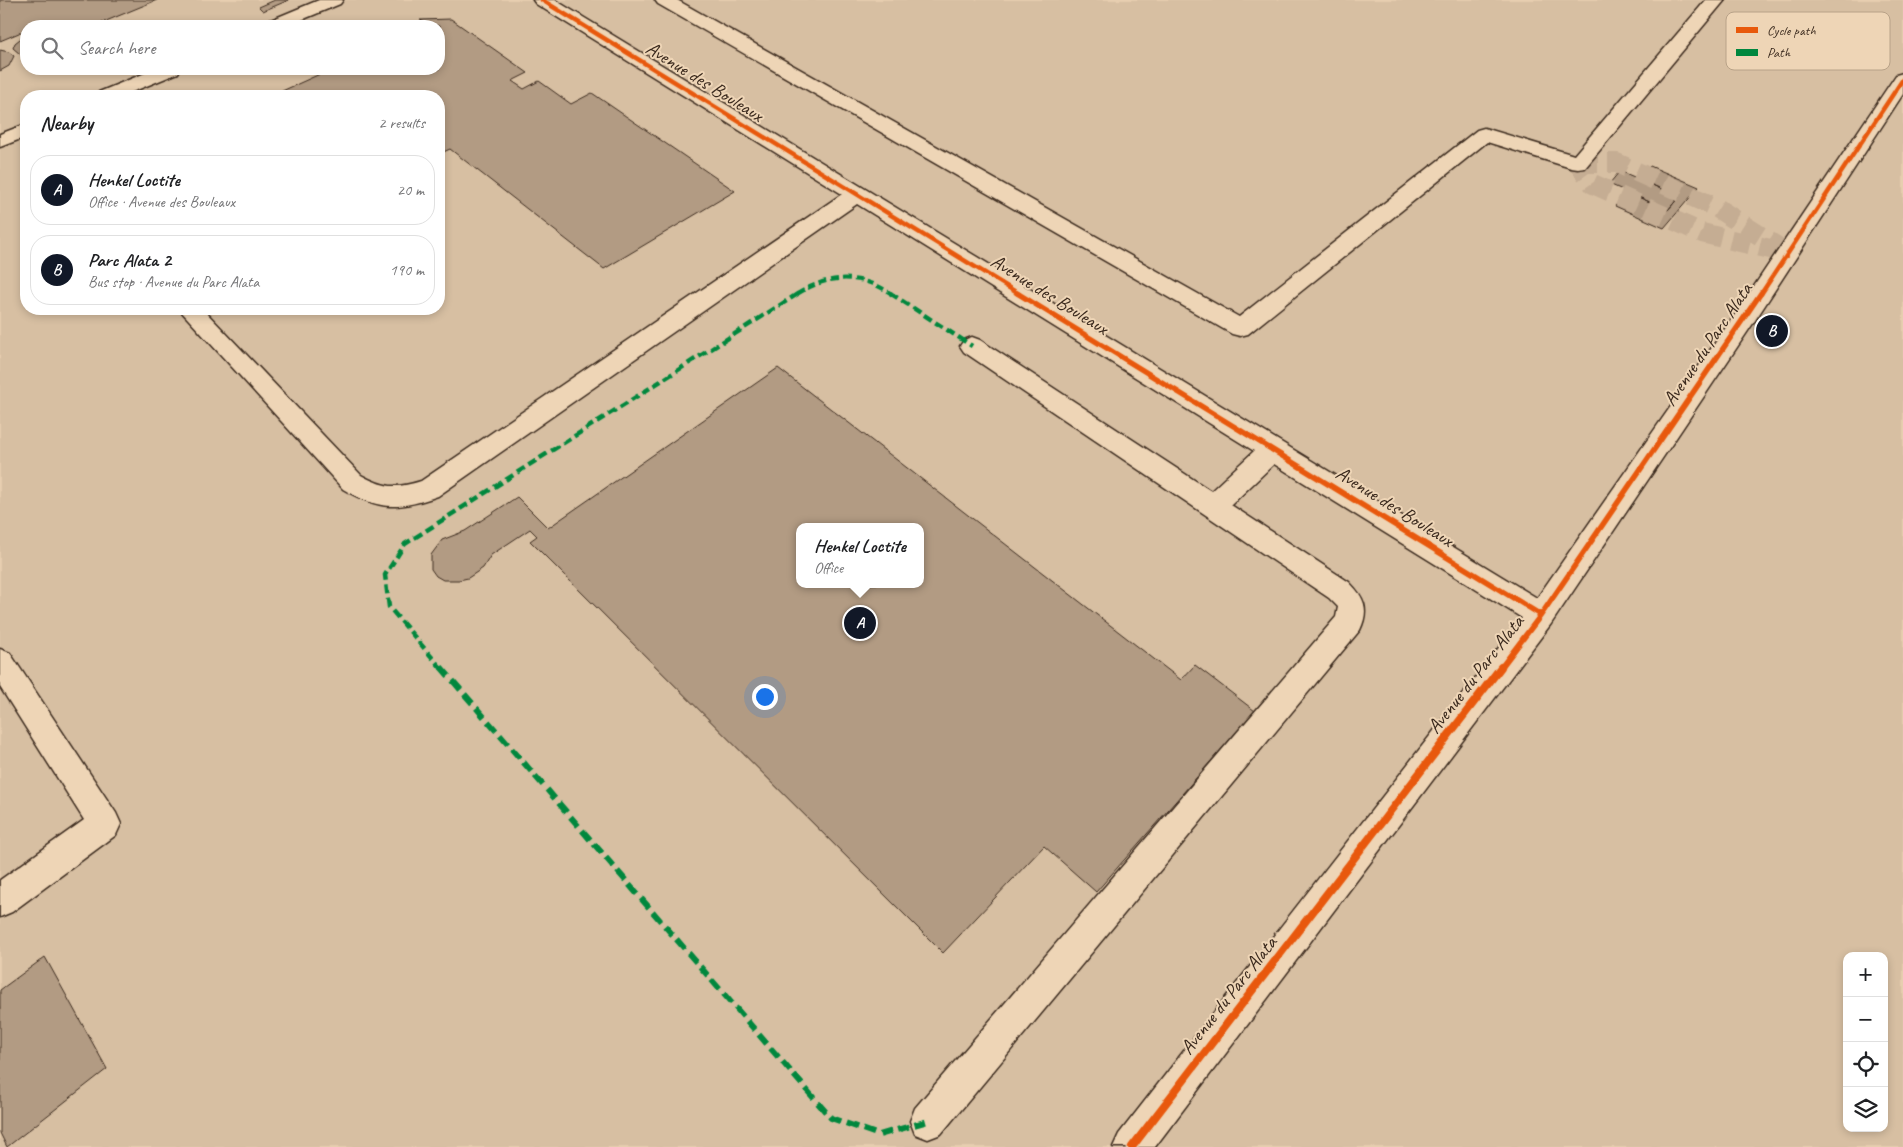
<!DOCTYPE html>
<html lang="en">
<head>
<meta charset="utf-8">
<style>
  body { margin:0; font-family:Caveat,sans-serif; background:#f6f6f6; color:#202124 }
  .controls { position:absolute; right:15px; bottom:15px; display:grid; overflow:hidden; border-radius:10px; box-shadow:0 2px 8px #0003 }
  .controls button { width:45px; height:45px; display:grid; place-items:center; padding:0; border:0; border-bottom:1px solid #e0e0e0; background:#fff; color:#202124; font:25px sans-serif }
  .you { position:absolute; left:764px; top:696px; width:18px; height:18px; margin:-12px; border:4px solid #fff; border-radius:50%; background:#1a73e8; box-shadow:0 0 0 8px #1a73e833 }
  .badge { display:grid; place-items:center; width:32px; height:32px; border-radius:50%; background:#111827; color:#fff; font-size:16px; font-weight:700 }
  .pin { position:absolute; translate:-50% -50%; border:2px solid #fff; box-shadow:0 1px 5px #0006 }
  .popup { position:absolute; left:796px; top:523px; width:128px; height:65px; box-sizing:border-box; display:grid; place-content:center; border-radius:10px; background:#fff; filter:drop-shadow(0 1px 4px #0005); font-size:16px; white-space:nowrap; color:#757577 }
  .popup b { font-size:19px; color:#202124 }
  .popup::after { content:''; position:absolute; left:50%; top:100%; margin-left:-10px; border:10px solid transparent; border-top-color:#fff }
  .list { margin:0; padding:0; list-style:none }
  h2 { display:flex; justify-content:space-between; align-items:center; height:65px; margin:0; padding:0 20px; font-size:21px }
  h2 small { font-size:16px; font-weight:400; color:#757577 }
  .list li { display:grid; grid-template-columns:32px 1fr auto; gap:15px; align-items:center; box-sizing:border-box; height:70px; margin:0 10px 10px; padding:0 10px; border:1px solid #e0e0e0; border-radius:20px }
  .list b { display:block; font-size:19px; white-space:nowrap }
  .list p { margin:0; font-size:16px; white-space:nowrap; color:#757577 }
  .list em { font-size:16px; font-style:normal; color:#757577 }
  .icon { flex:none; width:28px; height:28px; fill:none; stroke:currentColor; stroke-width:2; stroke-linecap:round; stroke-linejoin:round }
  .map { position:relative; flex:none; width:1903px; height:1147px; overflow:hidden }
  .search { position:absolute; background:#fff; box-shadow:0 2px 8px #0003; left:20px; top:20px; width:425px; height:55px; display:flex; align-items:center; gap:12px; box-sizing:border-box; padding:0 18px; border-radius:20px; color:#757577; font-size:19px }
  .panel { position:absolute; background:#fff; box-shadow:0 2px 8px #0003; left:20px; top:90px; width:425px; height:225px; border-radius:20px }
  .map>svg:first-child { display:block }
  .built { fill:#d7bfa2; fill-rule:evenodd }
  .building { fill:#b29b83; stroke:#3b2a1e; fill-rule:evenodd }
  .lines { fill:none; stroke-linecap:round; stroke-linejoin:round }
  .minor-tunnel { stroke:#c5ad93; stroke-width:20; stroke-dasharray:20 10; stroke-linecap:butt }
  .minor-casing { stroke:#3b2a1e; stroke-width:3 }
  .minor { fill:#eed5b6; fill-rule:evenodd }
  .quiet-far2 { stroke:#00873e; stroke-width:4; stroke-dasharray:8 4; stroke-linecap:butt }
  .quiet-far1 { stroke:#00873e; stroke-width:4.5; stroke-dasharray:9 4.5; stroke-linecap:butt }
  .quiet { stroke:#00873e; stroke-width:6; stroke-dasharray:12 6; stroke-linecap:butt }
  .cycleway-far2-casing { stroke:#eed5b6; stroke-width:7 }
  .cycleway-far1-casing { stroke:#eed5b6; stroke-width:9 }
  .cycleway-casing { stroke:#eed5b6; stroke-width:11 }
  .cycleway-far2 { stroke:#e8590c; stroke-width:4.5 }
  .cycleway-far1 { stroke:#e8590c; stroke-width:5.5 }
  .cycleway { stroke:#e8590c; stroke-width:8 }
  .labels { text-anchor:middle; stroke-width:4; stroke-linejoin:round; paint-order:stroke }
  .street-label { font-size:20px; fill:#3b2a1e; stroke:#eed5b6 }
  .key { fill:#eed5b6; stroke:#b8a288; stroke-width:1 }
  .key-label { font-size:14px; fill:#3b2a1e }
</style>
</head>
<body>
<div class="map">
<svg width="1903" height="1147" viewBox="0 0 1903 1147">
  <rect width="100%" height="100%" fill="#e7ceb0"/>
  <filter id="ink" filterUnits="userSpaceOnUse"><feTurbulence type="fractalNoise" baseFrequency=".02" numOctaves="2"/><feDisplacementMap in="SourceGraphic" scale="10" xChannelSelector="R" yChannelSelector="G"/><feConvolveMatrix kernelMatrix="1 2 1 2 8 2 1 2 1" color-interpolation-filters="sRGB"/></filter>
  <g filter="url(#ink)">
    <path class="built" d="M0 0H1903V1147H0ZM26 26H439V69H26ZM26 96H439V309H26ZM800 527H920V584H800ZM1847 956H1884V1128H1847Z"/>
    <path class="building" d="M0 0H157L94 26H56L50 21 36 26H26V30L0 41Z
      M275 0H289L263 11 259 7Z
      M451 19 528 73 512 81 524 89 539 81 571 104 592 93 735 191 604 269 450 149 439 154V96H271L331 69H439V26H430L420 20Z
      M25 35 26 55 20 54 13 48 15 43Z
      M0 50 9 52 14 56 9 66 0 71Z
      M1650 166 1699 187 1664 228 1615 206 1627 192 1668 210 1679 197 1639 179Z
      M1620 171 1639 179 1679 197 1668 210 1609 184Z
      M778 368 1181 680 1195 665 1255 711 1096 892 1044 846 943 953 530 541 537 536 530 529 491 555 483 568 468 578 459 580H443L436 576 431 569V555L442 540 465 531 517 497 548 528ZM800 527H920V584H800Z
      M45 957 107 1069 7 1147 0 1133V990Z"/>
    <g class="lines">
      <path class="minor-tunnel" d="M1578 163H1617L1717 208 1787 253 1702 233 1593 184Z"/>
      <g class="minor-casing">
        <path id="minor" d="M319 0H343L340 4 287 26H263L266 22Z
          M533 0H555L1537 598 1736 313 1896 75 1903 73V94L1752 325 1551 624 1155 1147H1113L1119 1134 1522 618 1274 464 1231 505 1349 582C1364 597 1370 609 1360 630L941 1134 928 1139 915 1134 910 1121 915 1108 1336 617 1338 607 1329 598 964 352 960 346 964 340 972 337 980 340 1211 491 1254 451 857 204 438 496C398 510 380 511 343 489L179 309H203L361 475C385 488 395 489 421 481L842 194 536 4Z
          M655 0H677L1239 317 1477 130 1484 128 1491 130 1574 155 1706 0H1725L1585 168 1578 169 1571 168 1487 142 1248 334 1240 336 1232 334 658 4Z
          M155 69H180L178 73 122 96H96L99 92Z
          M26 124V137L0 147V134Z
          M0 649 10 653 116 813 121 824 116 835 12 912 0 917V880L84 820 0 687Z"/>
      </g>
      <use href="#minor" class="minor"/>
      <path class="quiet-far2" d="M797 294C829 274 860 273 892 294"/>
      <path class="quiet-far1" d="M890 293 972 346
        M442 669 389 607 385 575 405 544 799 293"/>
      <path class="quiet" d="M441 667 831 1118 879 1135 928 1121"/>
      <g class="cycleway-far2-casing">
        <path id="cycleway-far2" d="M542 0 1019 294
          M1761 294 1903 79"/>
      </g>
      <g class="cycleway-far1-casing">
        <path id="cycleway-far1" d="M1017 293 1541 615
          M1500 669 1541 615 1761 293"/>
      </g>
      <g class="cycleway-casing">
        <path id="cycleway" d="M1132 1147 1501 667"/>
      </g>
      <use href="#cycleway-far2" class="cycleway-far2"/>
      <use href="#cycleway-far1" class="cycleway-far1"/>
      <use href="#cycleway" class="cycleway"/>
    </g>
  </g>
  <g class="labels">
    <g class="street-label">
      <text transform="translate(705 81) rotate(32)" y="7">Avenue des Bouleaux</text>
      <text transform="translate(1050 294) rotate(32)" y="7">Avenue des Bouleaux</text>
      <text transform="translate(1707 344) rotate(-56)" y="7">Avenue du Parc Alata</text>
      <text transform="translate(1395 506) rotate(32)" y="7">Avenue des Bouleaux</text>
      <text transform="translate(1475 674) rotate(-52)" y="7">Avenue du Parc Alata</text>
      <text transform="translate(1228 995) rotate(-52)" y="7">Avenue du Parc Alata</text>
    </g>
  </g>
  <rect x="1726" y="12" width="164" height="58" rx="8" class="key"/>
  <rect x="1736" y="27" width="22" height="6" fill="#e8590c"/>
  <rect x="1736" y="49" width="22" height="7" fill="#00873e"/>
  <g class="key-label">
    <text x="1767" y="35">Cycle path</text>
    <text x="1767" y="57">Path</text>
  </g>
</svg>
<div class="controls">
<button>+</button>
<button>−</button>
<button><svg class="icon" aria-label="locate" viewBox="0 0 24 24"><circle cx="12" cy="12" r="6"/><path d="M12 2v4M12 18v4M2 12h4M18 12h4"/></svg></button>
<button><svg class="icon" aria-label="layers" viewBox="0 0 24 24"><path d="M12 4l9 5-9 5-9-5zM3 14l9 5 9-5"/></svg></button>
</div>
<div class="you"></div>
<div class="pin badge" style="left:860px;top:623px">A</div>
<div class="popup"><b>Henkel Loctite</b>Office</div>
<div class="pin badge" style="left:1772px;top:331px">B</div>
<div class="search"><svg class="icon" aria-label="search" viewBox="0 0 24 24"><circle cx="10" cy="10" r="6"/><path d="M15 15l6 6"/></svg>Search here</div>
<section class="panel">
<h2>Nearby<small>2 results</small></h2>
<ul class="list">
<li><span class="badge">A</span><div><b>Henkel Loctite</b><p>Office · Avenue des Bouleaux</p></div><em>20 m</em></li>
<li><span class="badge">B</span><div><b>Parc Alata 2</b><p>Bus stop · Avenue du Parc Alata</p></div><em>190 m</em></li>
</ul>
</section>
</div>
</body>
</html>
